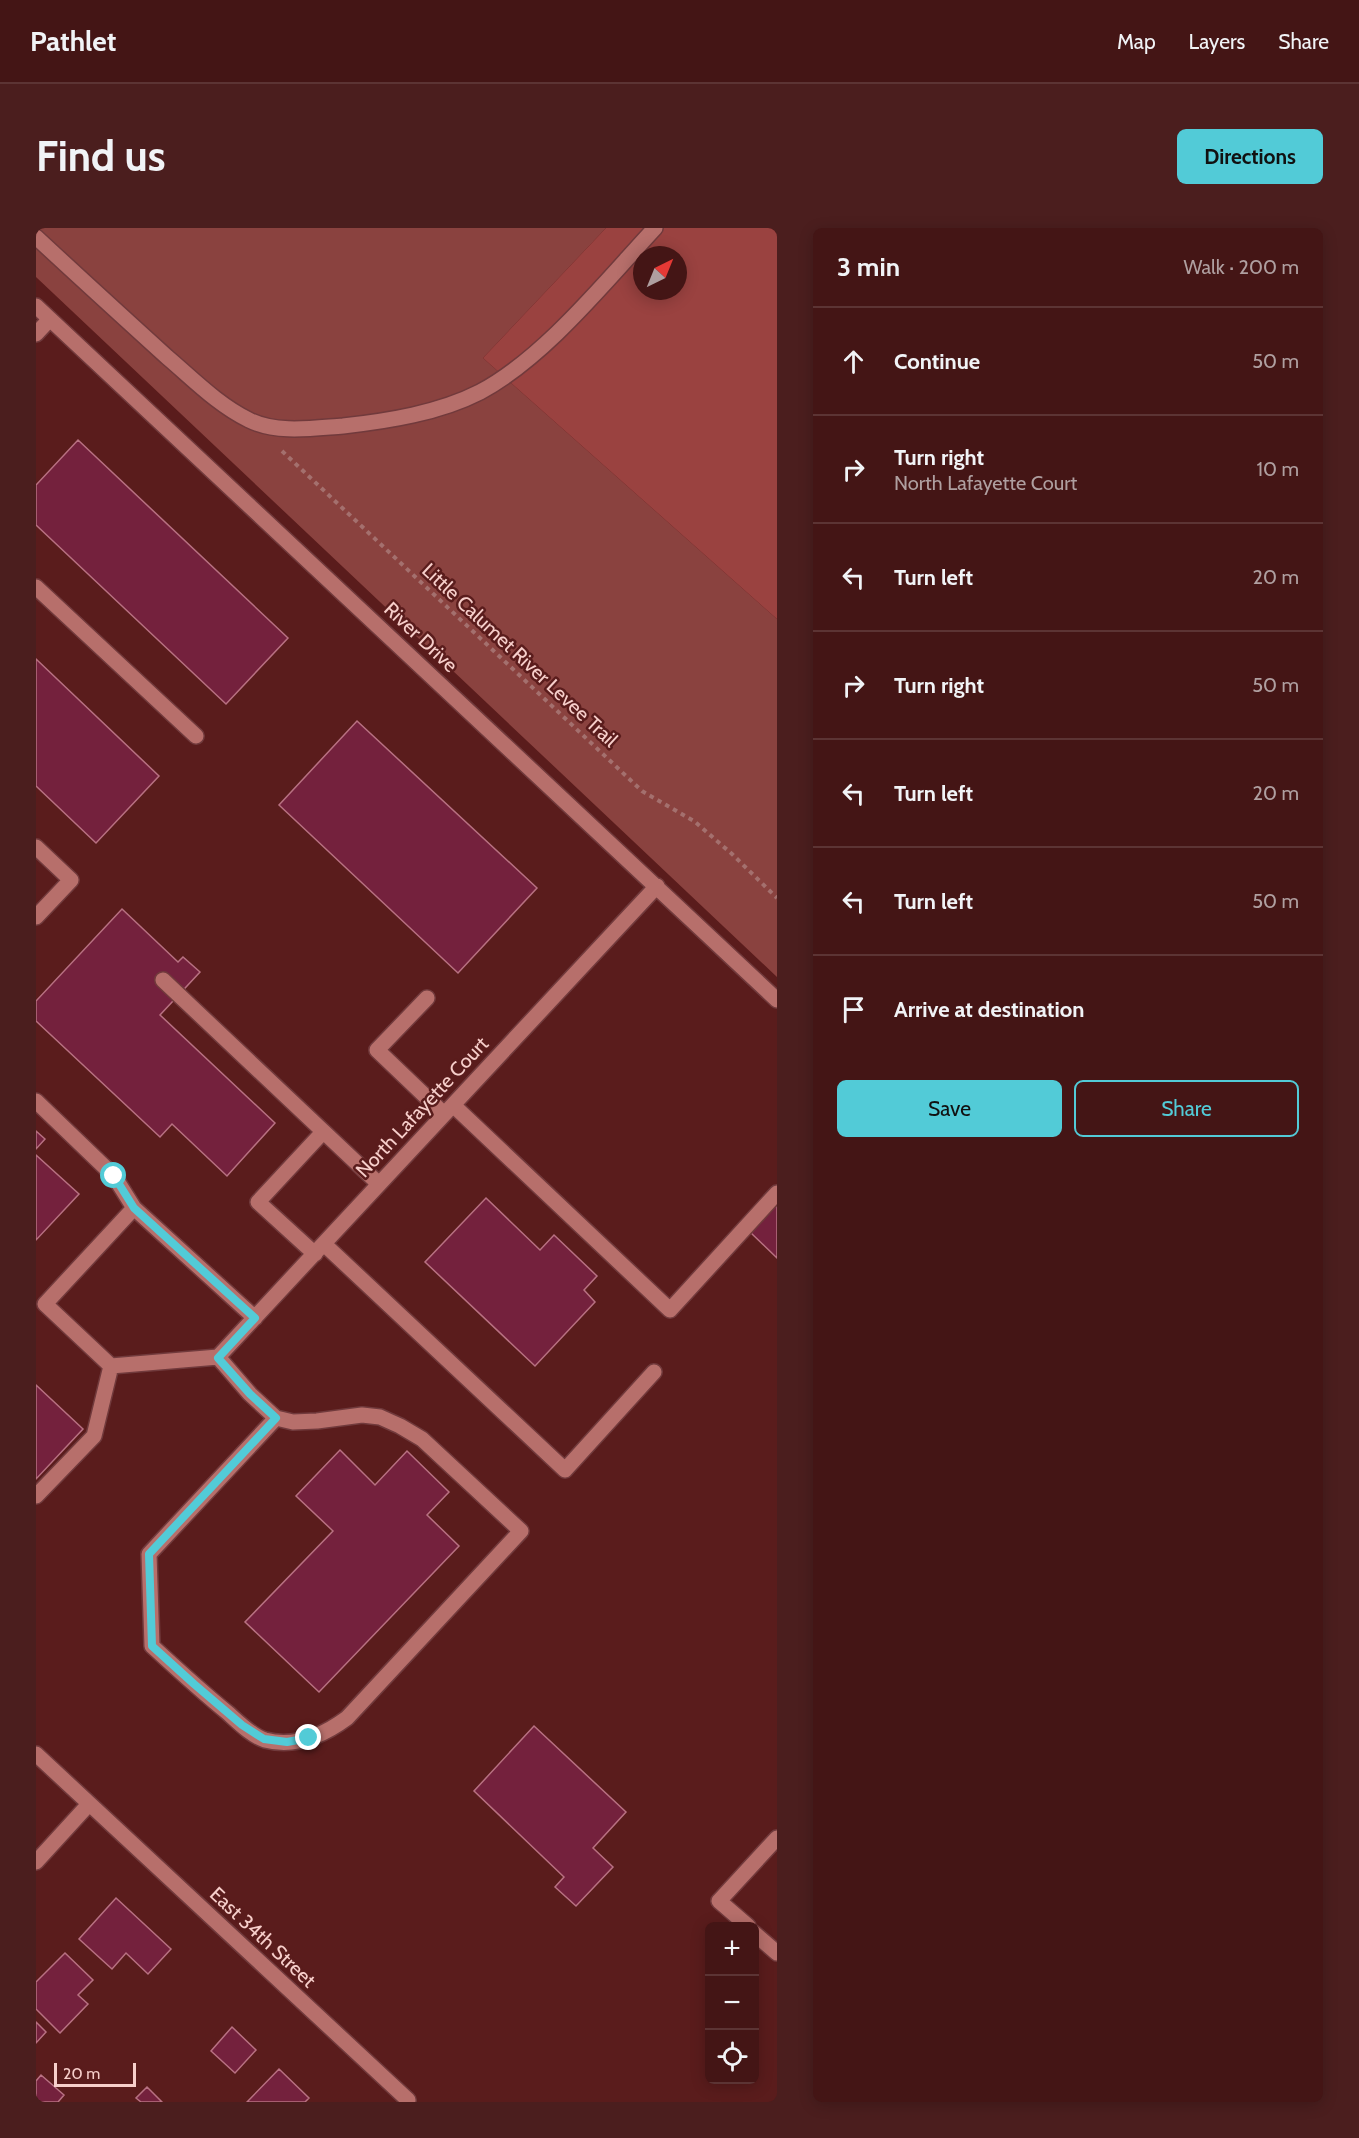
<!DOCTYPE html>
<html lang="en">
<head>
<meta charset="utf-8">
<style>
  body { margin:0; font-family:Cabin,sans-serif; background:#4b1e1e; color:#f1f3f6 }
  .controls { position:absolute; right:18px; bottom:18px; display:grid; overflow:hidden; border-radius:9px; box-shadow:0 3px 15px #0003 }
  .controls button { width:54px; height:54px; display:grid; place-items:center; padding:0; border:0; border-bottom:2px solid #5c3434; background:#441515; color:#f1f3f6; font:30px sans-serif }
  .compass { position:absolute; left:597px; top:18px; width:54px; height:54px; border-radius:50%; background:#441515; box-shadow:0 3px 15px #0003; rotate:43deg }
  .scale { position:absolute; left:18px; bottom:15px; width:82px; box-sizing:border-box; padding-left:6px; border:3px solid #f7cfcb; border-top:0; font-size:16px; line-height:21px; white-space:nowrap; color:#f7cfcb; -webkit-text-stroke:4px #5a1c1c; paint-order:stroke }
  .stop { position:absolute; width:18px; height:18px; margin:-14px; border:4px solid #52cbd7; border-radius:50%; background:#fff }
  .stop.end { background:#52cbd7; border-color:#fff; box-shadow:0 2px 6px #0008 }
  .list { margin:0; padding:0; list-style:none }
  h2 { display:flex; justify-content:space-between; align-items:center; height:78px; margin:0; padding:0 24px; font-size:26px }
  h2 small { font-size:20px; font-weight:400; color:#af9fa0 }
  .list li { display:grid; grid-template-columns:39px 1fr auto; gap:18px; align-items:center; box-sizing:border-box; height:108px; padding:0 24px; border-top:2px solid #5c3434 }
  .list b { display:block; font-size:22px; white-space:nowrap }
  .list p { margin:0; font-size:20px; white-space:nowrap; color:#af9fa0 }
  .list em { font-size:20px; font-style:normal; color:#af9fa0 }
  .actions { display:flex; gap:12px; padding:18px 24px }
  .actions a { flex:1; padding:14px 0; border:2px solid #52cbd7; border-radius:9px; text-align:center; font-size:21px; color:#52cbd7 }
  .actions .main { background:#52cbd7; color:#111 }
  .icon { flex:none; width:33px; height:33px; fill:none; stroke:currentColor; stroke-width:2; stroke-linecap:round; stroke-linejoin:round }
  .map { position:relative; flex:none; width:741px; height:1874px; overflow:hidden; border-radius:9px }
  header { display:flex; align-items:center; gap:36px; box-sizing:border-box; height:84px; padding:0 30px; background:#441515; border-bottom:2px solid #5c3434 }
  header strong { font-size:28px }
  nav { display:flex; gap:33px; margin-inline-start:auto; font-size:21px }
  .intro { display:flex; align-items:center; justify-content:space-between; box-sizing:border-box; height:144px; padding:0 36px }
  h1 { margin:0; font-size:42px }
  .button { padding:15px 27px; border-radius:9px; background:#52cbd7; color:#111; font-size:21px; font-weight:700 }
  main { display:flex; gap:36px; padding:0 36px }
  aside { flex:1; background:#441515; border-radius:9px; box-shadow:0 3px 15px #0003 }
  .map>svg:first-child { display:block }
  .green { fill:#8a423f }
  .forest { fill:#9a4240; fill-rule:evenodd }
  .building { fill:#74213d; stroke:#b87182; stroke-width:1.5 }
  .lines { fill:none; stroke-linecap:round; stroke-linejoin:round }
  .minor-casing { stroke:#713a3c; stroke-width:18 }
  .path { stroke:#a4706e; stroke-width:4; stroke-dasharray:4.5 4.5; stroke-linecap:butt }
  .minor { stroke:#b76f6b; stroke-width:15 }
  .route { stroke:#52cbd7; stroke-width:8 }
  .labels { text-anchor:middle; stroke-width:5; stroke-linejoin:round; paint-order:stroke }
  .street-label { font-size:20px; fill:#f7cfcb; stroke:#5a1c1c }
</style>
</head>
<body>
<header>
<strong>Pathlet</strong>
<nav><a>Map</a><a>Layers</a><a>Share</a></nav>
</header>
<div class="intro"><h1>Find us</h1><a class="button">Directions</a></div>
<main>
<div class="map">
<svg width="741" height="1874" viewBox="0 0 741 1874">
  <rect width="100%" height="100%" fill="#5a1c1c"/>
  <path class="green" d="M0 0H570L447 130 741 391V749L0 49Z"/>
  <path class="forest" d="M570 0H741V391L447 130ZM606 27H642V63H606Z"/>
  <path class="building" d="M42 212 252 410 190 476 0 297V257Z
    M0 431 123 548 60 615 0 558Z
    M321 493 501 660 422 745 243 577Z
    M86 681 142 734 147 729 164 744 124 787 239 895 191 948 136 896 124 909 0 793V773Z
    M0 903 9 911 0 921Z
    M0 927 43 966 0 1012Z
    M450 970 504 1022 518 1007 561 1048 548 1062 559 1074 499 1138 389 1034Z
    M741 976V1030L714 1004Z
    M0 1157 47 1201 0 1251Z
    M304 1222 339 1257 371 1223 413 1264 391 1287 423 1318 283 1464 209 1394 297 1303 260 1268Z
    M498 1498 590 1584 557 1620 577 1639 540 1678 519 1659 528 1649 438 1563Z
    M80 1670 135 1721 112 1746 90 1725 76 1741 43 1711Z
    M29 1725 57 1752 42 1767 52 1776 24 1805 0 1781V1754Z
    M0 1794 10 1804 0 1815Z
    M196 1799 220 1822 199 1845 175 1823Z
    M243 1841 273 1870 269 1874H211Z
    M5 1847 28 1867 22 1874H0V1853Z
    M111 1859 126 1874H105L100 1870Z"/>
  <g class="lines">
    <g class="minor-casing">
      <path id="minor" d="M0 9C43 49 87 89 131 129 157 151 182 177 213 192 241 206 278 200 307 198 352 193 403 185 444 164 508 130 569 54 619 0
        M0 78 741 772
        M0 106 14 91
        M0 359 160 508
        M0 619 35 652 0 689
        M127 752 343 956
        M391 770 341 822 408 886
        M0 873 78 948 98 980
        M417 877 634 1082 741 965
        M288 1016 529 1242 618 1144
        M279 1026 222 974 287 904
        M182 1129 214 1166 240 1190 257 1194 281 1193 326 1187 344 1189 364 1198 386 1211 485 1303 311 1490C288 1507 259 1520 229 1512 216 1508 202 1494 192 1485 166 1464 141 1441 116 1418L113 1326 240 1190
        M182 1129 621 658
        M182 1129 75 1138 9 1076 98 980 219 1090
        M0 1268 58 1208 75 1138
        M0 1526 372 1872 370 1874
        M0 1634 53 1576
        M712 1698 683 1673 741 1610
        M718 1705 741 1725"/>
    </g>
    <path class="path" d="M246 223 606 563 658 593 696 626 741 670"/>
    <use href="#minor" class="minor"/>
  </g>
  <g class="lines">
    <path class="route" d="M78 948 98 980 219 1090 182 1130 214 1166 240 1190 113 1326 116 1418 158 1456 206 1497 228 1511 251 1514 273 1510"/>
  </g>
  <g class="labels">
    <g class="street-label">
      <text transform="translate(385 409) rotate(43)" y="7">River Drive</text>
      <text transform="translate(484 427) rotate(43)" y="7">Little Calumet River Levee Trail</text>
      <text transform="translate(386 879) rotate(-47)" y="7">North Lafayette Court</text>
      <text transform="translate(227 1709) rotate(43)" y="7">East 34th Street</text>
    </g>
  </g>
</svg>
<div class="controls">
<button>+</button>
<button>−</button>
<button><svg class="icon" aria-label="locate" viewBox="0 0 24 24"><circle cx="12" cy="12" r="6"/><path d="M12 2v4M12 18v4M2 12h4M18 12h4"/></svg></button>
</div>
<svg class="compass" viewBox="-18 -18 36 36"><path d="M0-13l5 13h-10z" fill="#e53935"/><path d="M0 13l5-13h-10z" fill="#af9fa0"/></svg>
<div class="scale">20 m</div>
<div class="stop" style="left:78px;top:948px"></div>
<div class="stop end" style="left:273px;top:1510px"></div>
</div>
<aside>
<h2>3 min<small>Walk · 200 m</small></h2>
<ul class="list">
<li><svg class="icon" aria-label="ahead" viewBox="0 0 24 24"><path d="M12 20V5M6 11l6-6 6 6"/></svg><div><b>Continue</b></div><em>50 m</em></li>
<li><svg class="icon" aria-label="right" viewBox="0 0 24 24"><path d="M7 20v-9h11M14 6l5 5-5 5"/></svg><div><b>Turn right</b><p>North Lafayette Court</p></div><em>10 m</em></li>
<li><svg class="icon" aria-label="left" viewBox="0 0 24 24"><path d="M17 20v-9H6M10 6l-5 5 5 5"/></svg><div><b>Turn left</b></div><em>20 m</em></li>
<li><svg class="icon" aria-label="right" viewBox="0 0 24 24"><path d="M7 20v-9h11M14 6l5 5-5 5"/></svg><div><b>Turn right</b></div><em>50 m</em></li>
<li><svg class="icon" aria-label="left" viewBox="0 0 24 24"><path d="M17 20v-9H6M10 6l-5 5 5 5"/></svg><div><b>Turn left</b></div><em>20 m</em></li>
<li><svg class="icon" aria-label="left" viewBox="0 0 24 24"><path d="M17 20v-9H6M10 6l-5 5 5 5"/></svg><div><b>Turn left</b></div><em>50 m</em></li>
<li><svg class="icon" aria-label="arrive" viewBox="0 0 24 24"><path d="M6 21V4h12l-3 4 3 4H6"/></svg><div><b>Arrive at destination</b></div></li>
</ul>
<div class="actions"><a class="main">Save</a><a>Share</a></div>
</aside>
</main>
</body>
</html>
